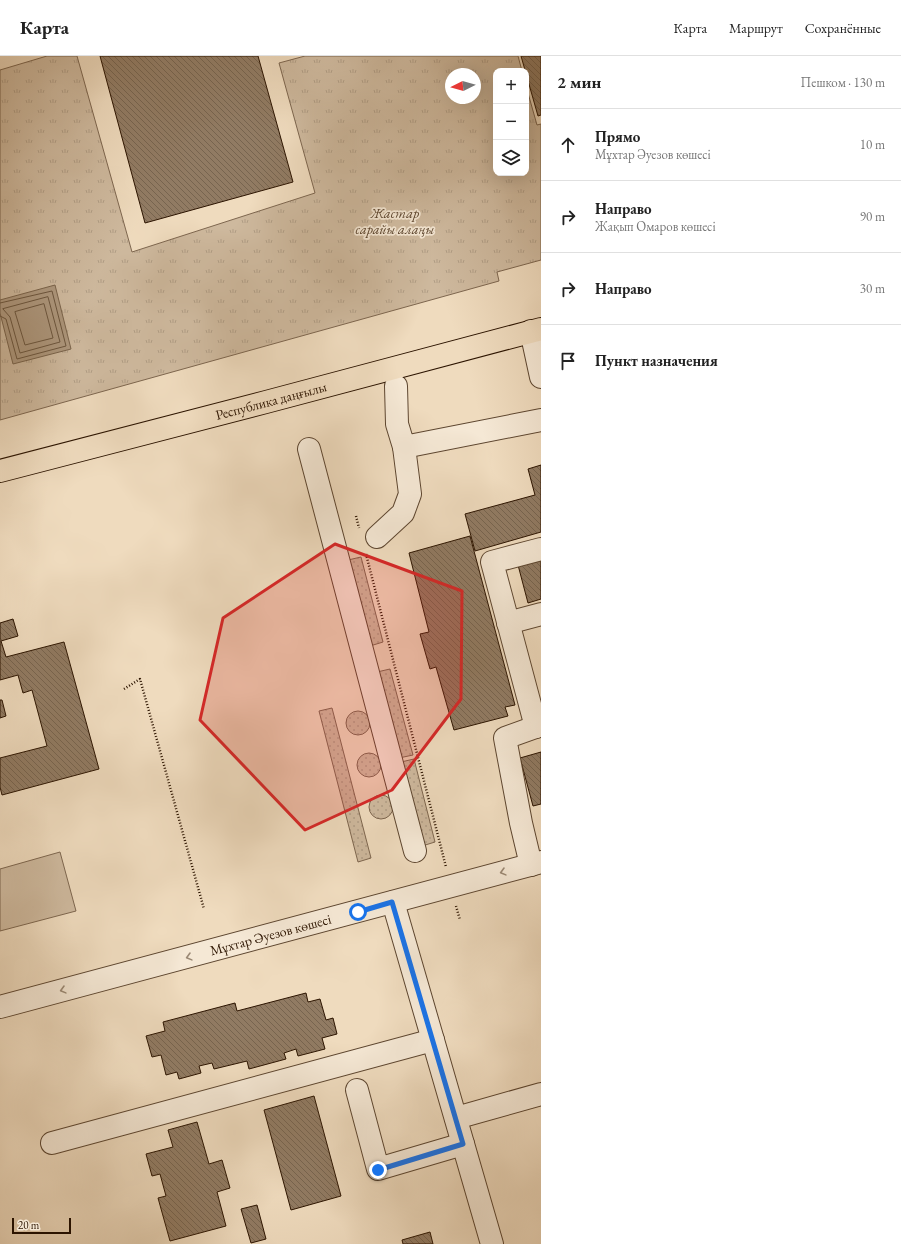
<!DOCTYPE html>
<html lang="ru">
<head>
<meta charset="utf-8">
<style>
  body { margin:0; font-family:"EB Garamond",serif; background:#f2f2f2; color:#222 }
  .controls { position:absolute; right:12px; top:12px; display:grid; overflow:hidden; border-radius:8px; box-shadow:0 4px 16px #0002 }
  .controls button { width:36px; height:36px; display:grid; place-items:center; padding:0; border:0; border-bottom:1px solid #e0e0e0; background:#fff; color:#222; font:20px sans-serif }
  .compass { position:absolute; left:445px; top:12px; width:36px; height:36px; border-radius:50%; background:#fff; box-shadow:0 4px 16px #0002; rotate:265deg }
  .scale { position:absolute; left:12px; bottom:10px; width:59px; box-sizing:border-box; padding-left:4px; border:2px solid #2c1400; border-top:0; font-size:11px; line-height:14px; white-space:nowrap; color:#2c1400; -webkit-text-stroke:3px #f5e8d5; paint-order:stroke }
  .stop { position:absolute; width:12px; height:12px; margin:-9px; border:3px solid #1a73e8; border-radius:50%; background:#fff }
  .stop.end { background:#1a73e8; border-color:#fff; box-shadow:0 1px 4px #0008 }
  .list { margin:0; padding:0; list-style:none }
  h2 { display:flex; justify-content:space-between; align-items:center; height:52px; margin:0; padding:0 16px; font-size:17px }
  h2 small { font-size:13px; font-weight:400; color:#767676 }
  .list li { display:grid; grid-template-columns:26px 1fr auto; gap:12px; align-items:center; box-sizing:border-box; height:72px; padding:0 16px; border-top:1px solid #e0e0e0 }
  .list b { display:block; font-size:15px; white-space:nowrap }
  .list p { margin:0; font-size:13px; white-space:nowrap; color:#767676 }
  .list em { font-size:13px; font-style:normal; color:#767676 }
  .icon { flex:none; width:22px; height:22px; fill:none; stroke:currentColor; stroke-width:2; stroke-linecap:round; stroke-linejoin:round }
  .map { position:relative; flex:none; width:541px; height:1188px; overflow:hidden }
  header { display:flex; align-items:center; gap:24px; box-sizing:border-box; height:56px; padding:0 20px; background:#fff; border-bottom:1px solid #e0e0e0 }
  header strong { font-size:19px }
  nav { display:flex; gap:22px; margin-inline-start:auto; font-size:14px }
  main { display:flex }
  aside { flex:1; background:#fff }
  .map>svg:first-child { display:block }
  .grass { fill:url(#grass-dots); stroke:#7d664f }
  .park { fill:url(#park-tufts); stroke:#7d664f; fill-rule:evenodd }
  .pitch { fill:#ceb99e; stroke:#7d664f }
  .water { fill:#ad977d; stroke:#79634b }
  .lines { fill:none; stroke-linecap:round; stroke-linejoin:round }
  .shore { stroke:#6c563e; stroke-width:1 }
  .building { fill:url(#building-back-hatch); stroke:#2c1400 }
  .minor-casing { stroke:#5d4630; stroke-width:24 }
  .major-casing { stroke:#2c1400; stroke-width:24 }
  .path { stroke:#2c1400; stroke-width:2.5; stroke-dasharray:1 2; stroke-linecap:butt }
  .minor { stroke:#f5e8d5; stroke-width:22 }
  .major { stroke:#efdbbe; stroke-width:22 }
  .oneway { stroke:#9b8975 }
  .route { stroke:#1a73e8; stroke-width:5 }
  .marked { fill:#d62828; fill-opacity:0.2; stroke:#d62828; stroke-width:3; stroke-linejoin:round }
  .labels { text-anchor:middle; stroke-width:3.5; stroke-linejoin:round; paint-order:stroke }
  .park-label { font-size:14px; font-style:italic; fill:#5d462f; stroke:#f5e8d5 }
  .street-label { font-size:14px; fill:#2c1400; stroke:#f5e8d5 }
</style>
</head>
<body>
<header>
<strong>Карта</strong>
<nav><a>Карта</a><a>Маршрут</a><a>Сохранённые</a></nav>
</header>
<main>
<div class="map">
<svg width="541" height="1188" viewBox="0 0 541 1188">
  <defs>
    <pattern id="grass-dots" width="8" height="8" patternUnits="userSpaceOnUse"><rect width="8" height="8" fill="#ceb99e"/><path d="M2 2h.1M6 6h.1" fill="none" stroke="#b19e86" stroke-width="1.8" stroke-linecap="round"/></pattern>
    <pattern id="park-tufts" width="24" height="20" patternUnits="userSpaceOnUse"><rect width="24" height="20" fill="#ceb99e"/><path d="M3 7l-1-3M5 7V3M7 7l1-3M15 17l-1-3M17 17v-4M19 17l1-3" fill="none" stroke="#b19e86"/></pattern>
    <pattern id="building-back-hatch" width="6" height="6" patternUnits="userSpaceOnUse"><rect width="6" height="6" fill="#917b63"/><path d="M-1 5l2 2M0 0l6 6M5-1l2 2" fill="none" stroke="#77644f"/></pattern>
  </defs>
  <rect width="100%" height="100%" fill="#efdbbe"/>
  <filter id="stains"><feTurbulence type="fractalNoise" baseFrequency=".005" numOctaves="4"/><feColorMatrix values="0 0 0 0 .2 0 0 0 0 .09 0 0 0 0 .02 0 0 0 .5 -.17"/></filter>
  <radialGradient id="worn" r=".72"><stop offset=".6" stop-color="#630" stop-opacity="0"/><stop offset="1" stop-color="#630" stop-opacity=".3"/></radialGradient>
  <path class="grass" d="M361 501 383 586 370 590 348 504Z
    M390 613 413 699 399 702 377 616Z
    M332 652 371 802 358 806 319 655Z
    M346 667a12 12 0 1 1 24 0a12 12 0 1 1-24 0Z
    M357 709a12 12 0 1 1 24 0a12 12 0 1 1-24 0Z
    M414 703 435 786 422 790 401 706Z
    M369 751a12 12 0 1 1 24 0a12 12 0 1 1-24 0Z"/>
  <path class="park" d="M47 0H77L132 196 315 137 279 7 305 0H518L522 15H496V117H526V30L537 69 541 68V204L497 216 499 225 0 364V14ZM451 18H475V42H451Z"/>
  <path class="pitch" d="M60 796 76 855 0 875V813Z"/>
  <path class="water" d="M55 229 71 293 13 308 0 257V244Z"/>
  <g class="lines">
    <path class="shore" d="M48 241 60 286 20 297 10 261 3 253Z
      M0 247 52 235 66 290 17 303 6 263 0 260
      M44 248 53 282 25 289 15 256Z"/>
  </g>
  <path class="building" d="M100 0H258L293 126 145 167Z
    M521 0H541V59L538 60Z
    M541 409V476L475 495 465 458 535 439 528 413Z
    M470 480 515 649 505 651 508 660 454 674 436 611 430 613 420 578 429 576 409 497Z
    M541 503V543L528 547 518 509Z
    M13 563 18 580 1 585 6 601 64 586 99 713 2 739 0 731V702L47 690 32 634 23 637 18 619 0 624V567Z
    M0 644H2L6 660 0 662Z
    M541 696V748L533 750 520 702Z
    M306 937 308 946 320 943 326 964 333 962 337 978 322 982 325 993 298 1000 296 993 284 997 286 1003 249 1013 247 1005 214 1013 212 1007 199 1010 201 1017 179 1023 177 1016 166 1019 161 999 152 1001 146 980 165 975 163 966 235 947 237 955Z
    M314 1040 341 1140 291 1154 264 1054Z
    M197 1066 209 1108 222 1104 230 1132 217 1136 226 1170 170 1185 158 1142 166 1140 160 1118 152 1120 146 1098 173 1091 168 1074Z
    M257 1149 266 1183 251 1187 241 1153Z
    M430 1176 433 1188H403L402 1184Z"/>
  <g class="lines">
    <g class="minor-casing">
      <g id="minor">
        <path d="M531 275 541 321"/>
        <path d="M396 330 397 368 404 391 541 364"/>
        <path d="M309 393 415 795"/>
        <path d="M377 481 403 457 410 438 404 391"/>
        <path d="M508 567 541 558"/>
        <path d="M536 671 492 506 541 493"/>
        <path d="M531 809 521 767 505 682 541 669"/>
        <path d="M393 846 492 1188"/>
        <path id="s1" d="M0 951 541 806"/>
        <path d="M357 1034 378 1113 463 1088"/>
        <path d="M456 1062 541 1038"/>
        <path d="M52 1087 433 984"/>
      </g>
    </g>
    <g class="major-casing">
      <g id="major">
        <path id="s2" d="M0 415 266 346 541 273"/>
      </g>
    </g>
    <path class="path" d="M356 460 359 472
      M366 498 446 811
      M124 633 140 623 204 853
      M456 850 460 864"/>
    <use href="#minor" class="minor"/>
    <use href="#major" class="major"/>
  </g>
  <defs><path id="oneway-chevron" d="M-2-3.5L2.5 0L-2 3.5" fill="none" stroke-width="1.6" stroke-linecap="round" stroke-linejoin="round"/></defs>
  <g class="oneway">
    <use href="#oneway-chevron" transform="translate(503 816) rotate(165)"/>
    <use href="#oneway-chevron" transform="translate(189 901) rotate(165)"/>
    <use href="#oneway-chevron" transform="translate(63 934) rotate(165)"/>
  </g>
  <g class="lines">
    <path class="route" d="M358 856 392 846 463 1088 378 1114"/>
  </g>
  <path class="marked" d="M335 488 462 535 461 643 392 734 305 774 200 664 223 562Z"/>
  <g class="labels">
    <g class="park-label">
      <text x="395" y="162">Жастар<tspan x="395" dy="16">сарайы алаңы</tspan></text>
    </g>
    <g class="street-label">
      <text dy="5" stroke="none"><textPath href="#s2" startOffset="280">Республика даңғылы</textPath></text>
      <text dy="5" stroke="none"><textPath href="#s1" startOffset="280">Мұхтар Әуезов көшесі</textPath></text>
    </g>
  </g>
  <rect width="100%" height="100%" filter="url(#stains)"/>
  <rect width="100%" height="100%" fill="url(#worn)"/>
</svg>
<div class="controls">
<button>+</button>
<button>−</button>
<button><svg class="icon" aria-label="layers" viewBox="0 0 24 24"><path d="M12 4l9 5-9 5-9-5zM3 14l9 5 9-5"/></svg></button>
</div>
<svg class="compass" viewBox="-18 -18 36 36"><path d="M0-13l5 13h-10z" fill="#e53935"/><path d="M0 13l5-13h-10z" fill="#767676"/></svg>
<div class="scale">20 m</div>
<div class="stop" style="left:358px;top:856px"></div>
<div class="stop end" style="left:378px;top:1114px"></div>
</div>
<aside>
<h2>2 мин<small>Пешком · 130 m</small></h2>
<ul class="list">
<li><svg class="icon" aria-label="ahead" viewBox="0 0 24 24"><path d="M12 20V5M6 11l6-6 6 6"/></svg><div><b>Прямо</b><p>Мұхтар Әуезов көшесі</p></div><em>10 m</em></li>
<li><svg class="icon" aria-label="right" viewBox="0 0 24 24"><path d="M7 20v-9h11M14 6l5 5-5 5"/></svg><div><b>Направо</b><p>Жақып Омаров көшесі</p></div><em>90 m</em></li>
<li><svg class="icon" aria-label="right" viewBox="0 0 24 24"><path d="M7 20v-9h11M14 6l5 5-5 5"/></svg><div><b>Направо</b></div><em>30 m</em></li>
<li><svg class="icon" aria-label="arrive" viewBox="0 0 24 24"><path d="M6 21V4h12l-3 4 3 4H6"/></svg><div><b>Пункт назначения</b></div></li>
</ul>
</aside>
</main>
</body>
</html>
